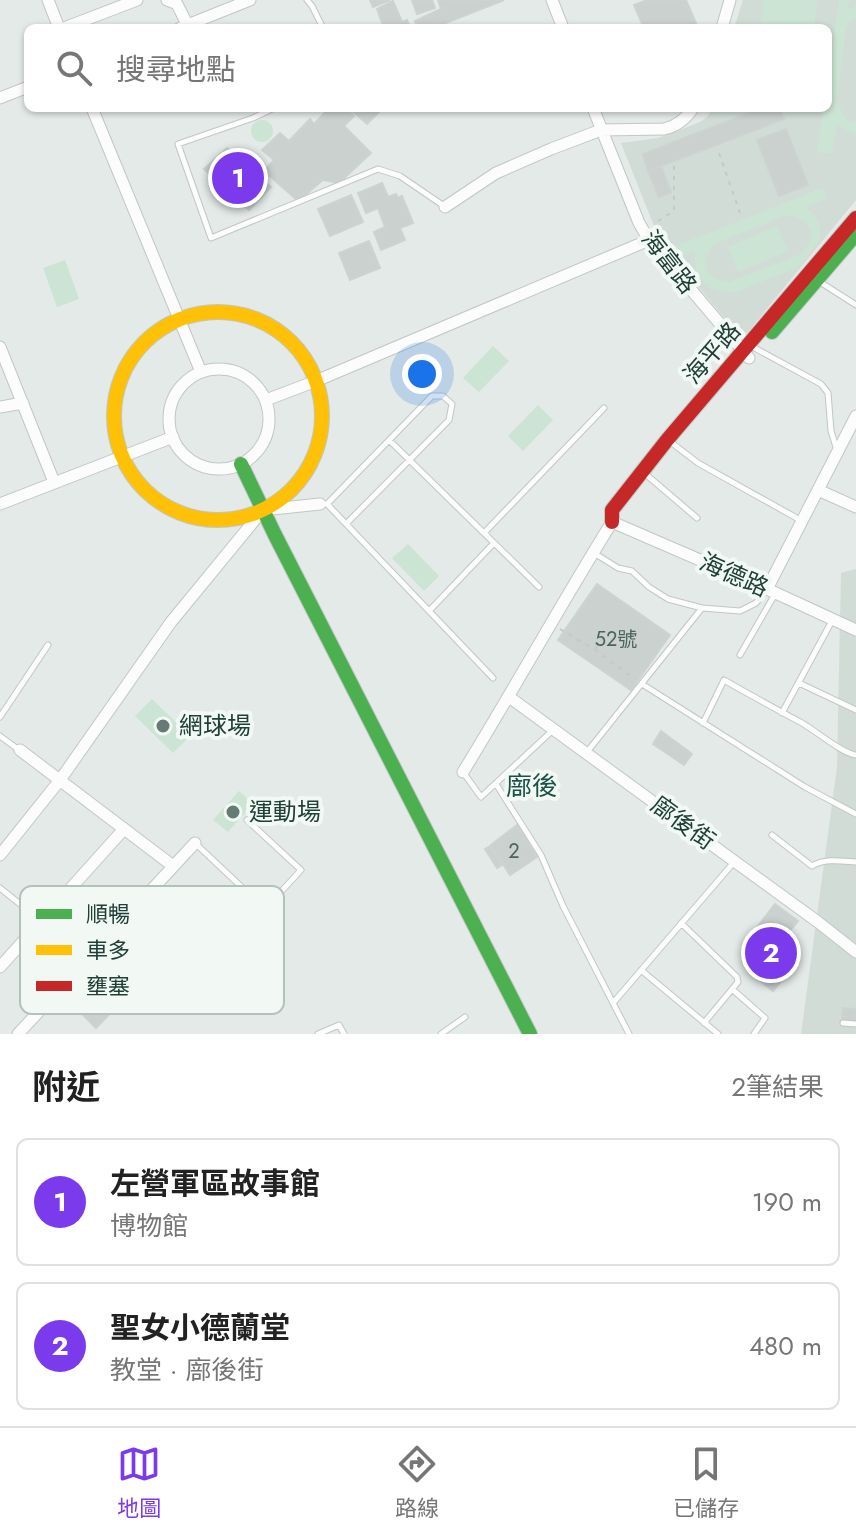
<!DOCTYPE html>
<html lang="zh-TW">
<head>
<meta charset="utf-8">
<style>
  body { margin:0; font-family:Jost,"Noto Sans TC",sans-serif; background:#f2f2f2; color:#222 }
  .you { position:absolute; left:422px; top:374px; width:28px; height:28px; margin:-20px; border:6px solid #fff; border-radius:50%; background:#1a73e8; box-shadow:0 0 0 12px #1a73e833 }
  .badge { display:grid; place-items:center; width:52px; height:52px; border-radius:50%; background:#7c3aed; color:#fff; font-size:26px; font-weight:700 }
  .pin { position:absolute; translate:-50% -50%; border:4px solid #fff; box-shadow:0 2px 8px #0006 }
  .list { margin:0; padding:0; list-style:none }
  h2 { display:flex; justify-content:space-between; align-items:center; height:104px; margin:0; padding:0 32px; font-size:34px }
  h2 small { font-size:26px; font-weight:400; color:#767676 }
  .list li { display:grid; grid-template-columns:52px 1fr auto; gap:24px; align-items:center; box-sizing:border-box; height:128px; margin:0 16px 16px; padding:0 16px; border:2px solid #e0e0e0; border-radius:12px }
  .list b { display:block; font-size:30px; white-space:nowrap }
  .list p { margin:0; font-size:26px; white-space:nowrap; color:#767676 }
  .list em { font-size:26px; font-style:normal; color:#767676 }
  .icon { flex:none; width:44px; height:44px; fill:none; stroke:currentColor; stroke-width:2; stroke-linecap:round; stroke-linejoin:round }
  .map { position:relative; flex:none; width:856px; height:1034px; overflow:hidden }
  .search { position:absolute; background:#fff; box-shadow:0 2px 6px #0004; left:24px; right:24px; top:24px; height:88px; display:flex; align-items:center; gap:20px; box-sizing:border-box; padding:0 28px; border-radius:12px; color:#767676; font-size:30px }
  .sheet { height:392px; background:#fff }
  nav { display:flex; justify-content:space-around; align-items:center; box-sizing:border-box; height:112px; border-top:2px solid #e0e0e0; background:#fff; font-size:22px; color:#767676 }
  nav a { display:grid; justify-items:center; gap:4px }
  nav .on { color:#7c3aed }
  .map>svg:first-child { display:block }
  .built { fill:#d1dcd7 }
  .green { fill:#cce4d4; fill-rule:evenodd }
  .building { fill:#cbd1cf; stroke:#cdd3d0; stroke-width:2 }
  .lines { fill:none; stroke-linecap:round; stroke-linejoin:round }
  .lane-casing { stroke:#c1c7c4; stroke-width:7 }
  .street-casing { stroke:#c1c7c4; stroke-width:13 }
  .fast-casing { stroke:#bfc7c4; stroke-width:16 }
  .slow-casing { stroke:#bfc7c4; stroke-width:16 }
  .jam-casing { stroke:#bfc7c4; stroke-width:16 }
  .path { stroke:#c1cac7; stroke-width:2; stroke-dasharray:4 6; stroke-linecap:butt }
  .lane { stroke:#fbfcfb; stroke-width:5 }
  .street { stroke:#fbfcfb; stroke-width:11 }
  .fast { stroke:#4caf50; stroke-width:14 }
  .slow { stroke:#ffc107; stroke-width:14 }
  .jam { stroke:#c62828; stroke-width:14 }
  .poi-dot { fill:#657b75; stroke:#f2f9f5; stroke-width:3 }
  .labels { text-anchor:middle; stroke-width:8; stroke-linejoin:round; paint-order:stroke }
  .number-label { font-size:20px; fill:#4c645e }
  .street-label { font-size:24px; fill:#203f37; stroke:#f2f9f5 }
  .poi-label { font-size:24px; fill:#203f37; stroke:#f2f9f5; text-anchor:start }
  .neighbourhood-label { font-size:26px; fill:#1a5247; stroke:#f2f9f5 }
  .key { fill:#f2f9f5; stroke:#b3c1bc; stroke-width:2 }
  .key-label { font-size:22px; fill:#203f37 }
</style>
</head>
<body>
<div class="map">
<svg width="856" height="1034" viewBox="0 0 856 1034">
  <rect width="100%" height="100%" fill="#e4eae7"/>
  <path class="built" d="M743 0H856V200L742 339 660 241 621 143 658 138 680 130 702 121 709 115 711 108H828V28H734Z
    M856 569V1034H801L837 767 841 573Z"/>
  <path class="green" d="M763 0H817L814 28H760Z
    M839 0H849L848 10 856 6V18L852 20 846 27 837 101 843 114 849 121 856 122V135L845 130 837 124 832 154 817 152 823 108H828V76Z
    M251 131a11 11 0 1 1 22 0a11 11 0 1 1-22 0Z
    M823 188 827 199 805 208C818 215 822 226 820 240L799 267 737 292C709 294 692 280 695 251L679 257 675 246ZM783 216C811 214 821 238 799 255L729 282C706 280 698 261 715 244Z
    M777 226 788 251 738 272 728 247Z
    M65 260 79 299 57 307 43 268Z
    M493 346 509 361 479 392 463 378Z
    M538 405 553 420 523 451 508 436Z
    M408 544 439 576 424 591 392 558Z
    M152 699 190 736 173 753 135 716Z
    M239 791 253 804 228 832 213 820Z"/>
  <path class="building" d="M370 0H390L373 7Z
    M412 0H432L435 8 417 14Z
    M438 0H504L433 28H418L415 21 441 9Z
    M647 0H686L698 28H644L634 5Z
    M393 1 402 22 407 20 410 28H384L377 9Z
    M329 108H346L354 116 344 126 371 153 339 183 323 180 298 201 264 171 274 160 262 150 280 133 289 141 310 119 314 124Z
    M349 108H383L367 124Z
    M762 108H779L784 119 648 171 643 154Z
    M786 129 808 185 779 196 757 140Z
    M227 148 271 187 249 210 204 169Z
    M661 166 671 192 659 197 648 171Z
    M382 183 388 197 396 194 398 198 402 196 413 223 400 228 405 240 381 250 374 232 385 227 378 208 366 213 358 193Z
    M351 195 363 222 330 236 318 209Z
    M369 241 380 268 350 280 339 253Z
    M597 584 670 635 631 690 558 640Z
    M661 731 692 754 684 765 653 744Z
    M517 825 537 857 510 875 491 845Z
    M490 846 502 865 497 868 485 849Z
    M775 904 798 921 789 932 776 922 760 941 764 945 757 954 745 943Z
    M782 948 798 960 773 991 758 979Z
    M109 984 124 999 96 1028 81 1013Z
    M843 1008 856 1009V1022L842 1021Z"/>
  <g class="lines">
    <g class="lane-casing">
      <path id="lane" d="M307 0 312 6 323 28
        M274 108 253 118 178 144 211 238 378 169 400 176 444 206
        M820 282 856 305
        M751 346 821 384 828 393 831 431 836 447
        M389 440 539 587
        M668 440 698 463 802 521
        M643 472 697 518
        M320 504H327L432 396H443L452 404 449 420 346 524
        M327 504 493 678
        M484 533 604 408
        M594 553 618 568 632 571 649 587 668 599 702 608 740 611 756 603 767 589
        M429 611 494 543
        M740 655 775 594
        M799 683 856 710
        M642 684 805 787 856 814
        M782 713 833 619
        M0 717 48 645
        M703 723 724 680C750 695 776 709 802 723 816 731 843 754 856 755
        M0 736 19 750
        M587 752 702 608
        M463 772 481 797 553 730
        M496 784 541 855 563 906 629 1034
        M772 835 812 866C825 858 841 861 856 862
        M196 844 265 909 301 870 247 820
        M0 888 40 920
        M681 923 737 977 738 982 704 1023
        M641 970 718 1034
        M732 989 765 1018 754 1034
        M613 1003 735 861
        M843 1023 856 1024
        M318 1034 339 1025 344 1034
        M441 1034 465 1017"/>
    </g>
    <g class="street-casing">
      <path id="street" d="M48 0 59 28
        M167 0 177 4 189 28
        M552 0 563 28
        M64 28 137 0
        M180 28 250 0
        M722 28 730 0
        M0 98 28 87
        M92 108 201 372
        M593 108 639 223 649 240 749 358
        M445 207 496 173 551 149 601 130 664 129C677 126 686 119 693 108
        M0 347 54 482
        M169 419a50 50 0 1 1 100 0a50 50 0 1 1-100 0Z
        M266 400 316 381 649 240
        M0 407 23 403
        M818 490 856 507
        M0 504 173 437
        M767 589 856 416
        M509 697 818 922 856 952
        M20 750 173 866
        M463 772C514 689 561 604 612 522L767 589 856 630
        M0 855 60 780 171 622 263 510 320 504
        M0 967 124 829
        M18 1034 195 843"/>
    </g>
    <g class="fast-casing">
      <path id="fast" d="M772 332 856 234
        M241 464 275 535 530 1034"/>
    </g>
    <g class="slow-casing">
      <path id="slow" d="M114 416a104 104 0 1 1 208 0a104 104 0 1 1-208 0Z"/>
    </g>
    <g class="jam-casing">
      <path id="jam" d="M612 522V510L667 440 856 218"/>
    </g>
    <path class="path" d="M719 153 740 213
      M658 221 674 211V166
      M560 629 595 650 635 679
      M595 649 605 635"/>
    <use href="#lane" class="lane"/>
    <use href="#street" class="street"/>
    <use href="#fast" class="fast"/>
    <use href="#slow" class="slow"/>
    <use href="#jam" class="jam"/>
  </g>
  <g class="poi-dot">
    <circle cx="163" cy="726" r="8"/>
    <circle cx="233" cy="812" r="8"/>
  </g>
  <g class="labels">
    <g class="number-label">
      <text x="616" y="646">52號</text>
      <text x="514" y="858">2</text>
    </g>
    <g class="street-label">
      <text transform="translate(669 262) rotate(52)" y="8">海富路</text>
      <text transform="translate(712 353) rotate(-49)" y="8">海平路</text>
      <text transform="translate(734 575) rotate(24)" y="8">海德路</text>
      <text transform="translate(683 823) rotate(36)" y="8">廍後街</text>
    </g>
    <g class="poi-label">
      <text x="179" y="734">網球場</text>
      <text x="249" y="820">運動場</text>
    </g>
    <g class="neighbourhood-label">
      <text x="532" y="795">廍後</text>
    </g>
  </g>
  <rect x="20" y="886" width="264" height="128" rx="12" class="key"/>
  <rect x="36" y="909" width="36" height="10" fill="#4caf50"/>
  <rect x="36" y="945" width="36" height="10" fill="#ffc107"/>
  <rect x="36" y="981" width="36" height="10" fill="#c62828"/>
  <g class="key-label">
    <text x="86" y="922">順暢</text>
    <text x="86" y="958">車多</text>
    <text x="86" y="994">壅塞</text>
  </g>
</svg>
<div class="you"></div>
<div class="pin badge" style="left:238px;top:178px">1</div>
<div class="pin badge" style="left:771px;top:953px">2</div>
<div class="search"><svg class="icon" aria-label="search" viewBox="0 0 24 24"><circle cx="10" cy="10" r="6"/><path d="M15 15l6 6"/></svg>搜尋地點</div>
</div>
<section class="sheet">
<h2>附近<small>2筆結果</small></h2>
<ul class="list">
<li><span class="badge">1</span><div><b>左營軍區故事館</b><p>博物館</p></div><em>190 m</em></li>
<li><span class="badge">2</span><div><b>聖女小德蘭堂</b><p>教堂 · 廍後街</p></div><em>480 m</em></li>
</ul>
</section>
<nav>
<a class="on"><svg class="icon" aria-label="map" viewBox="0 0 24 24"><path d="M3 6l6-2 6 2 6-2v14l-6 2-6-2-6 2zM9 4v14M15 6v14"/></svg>地圖</a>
<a><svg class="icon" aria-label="directions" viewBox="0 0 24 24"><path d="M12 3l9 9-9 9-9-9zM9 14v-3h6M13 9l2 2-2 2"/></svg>路線</a>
<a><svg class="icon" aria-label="saved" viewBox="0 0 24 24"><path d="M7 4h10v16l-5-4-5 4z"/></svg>已儲存</a>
</nav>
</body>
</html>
